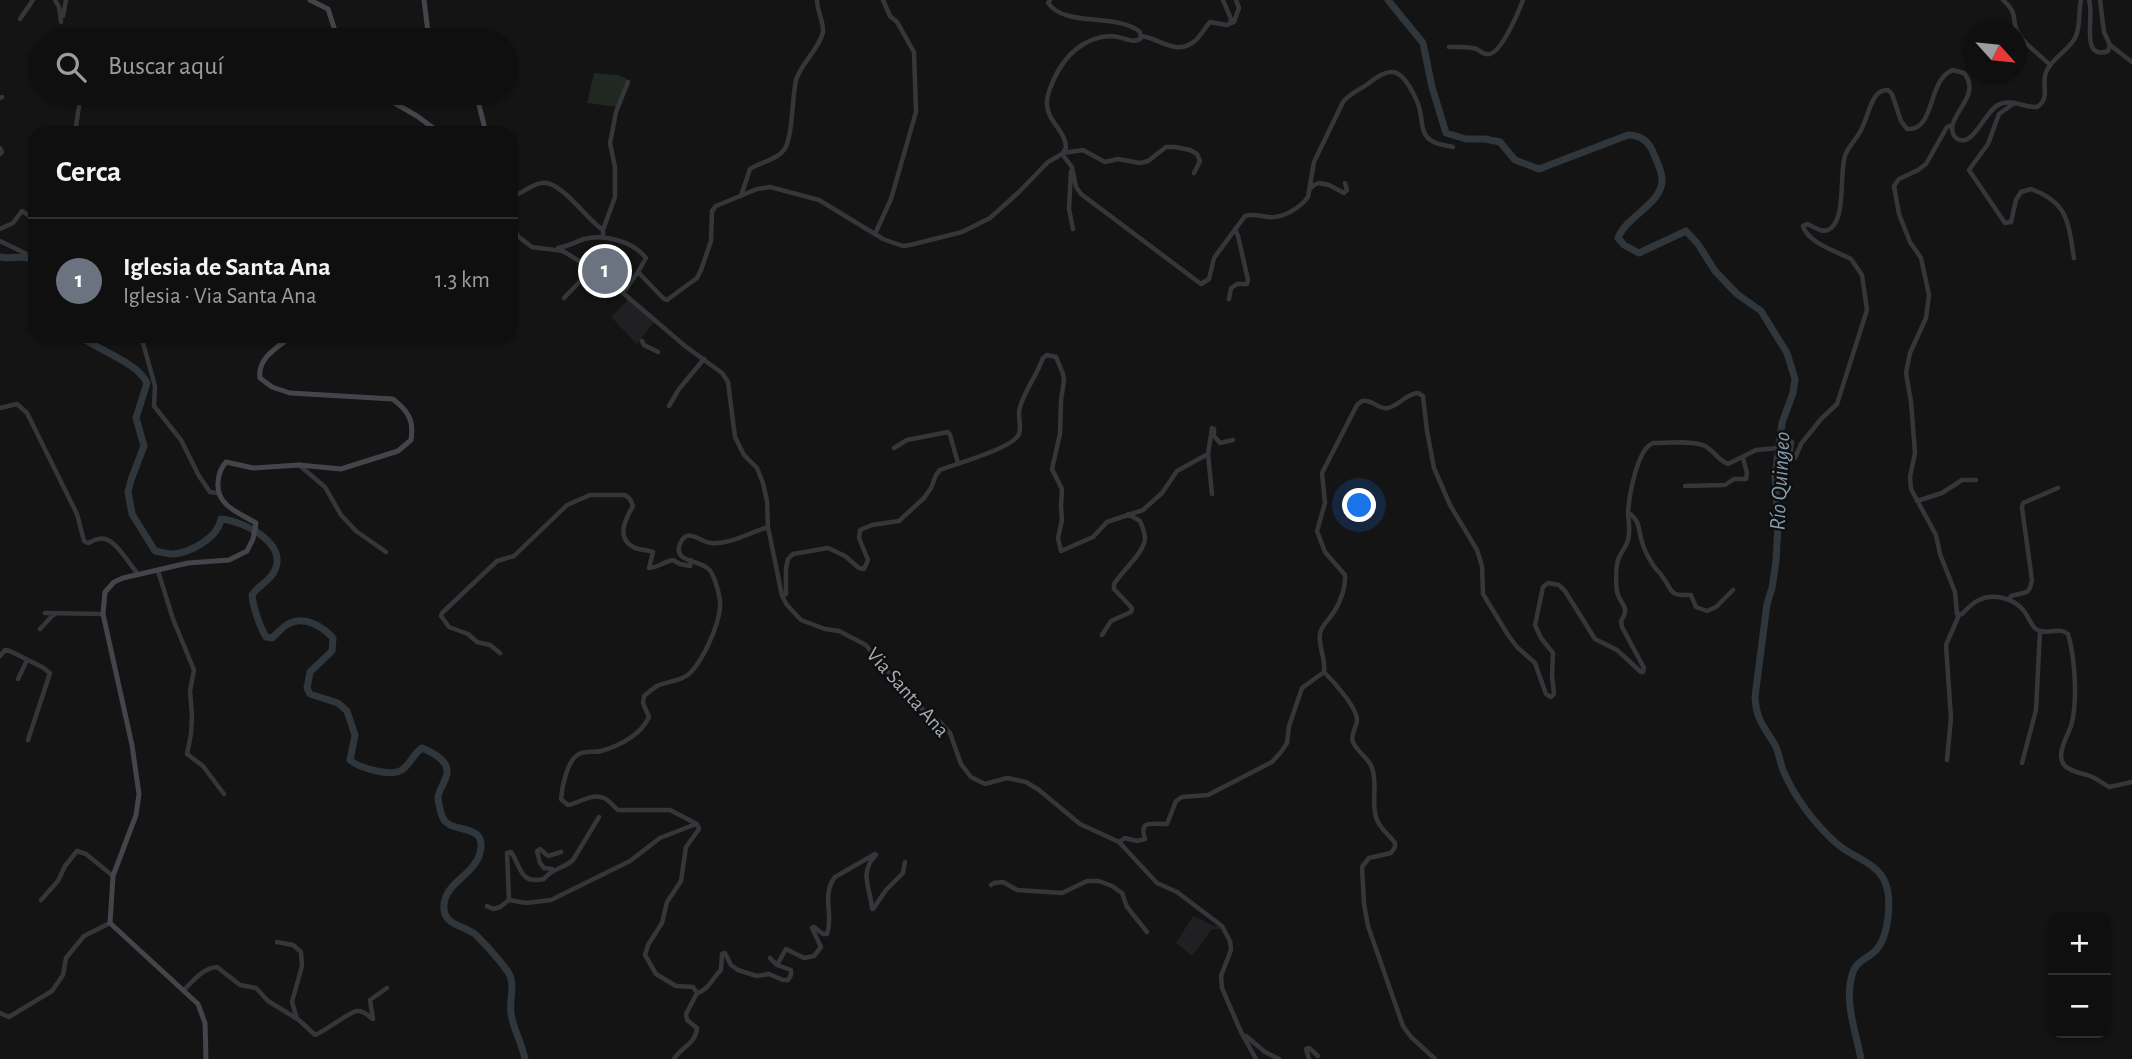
<!DOCTYPE html>
<html lang="es">
<head>
<meta charset="utf-8">
<style>
  body { margin:0; font-family:"Alegreya Sans",sans-serif; background:#1d1d1e; color:#f1f3f6 }
  .controls { position:absolute; right:21px; bottom:21px; display:grid; overflow:hidden; border-radius:14px; box-shadow:0 2px 5px #0004 }
  .controls button { width:63px; height:63px; display:grid; place-items:center; padding:0; border:0; border-bottom:2px solid #2f2f30; background:#0f0f10; color:#f1f3f6; font:35px sans-serif }
  .compass { position:absolute; left:1964px; top:21px; width:63px; height:63px; border-radius:50%; background:#0f0f10; box-shadow:0 2px 5px #0004; rotate:117deg }
  .you { position:absolute; left:1360px; top:506px; width:24px; height:24px; margin:-18px; border:5px solid #fff; border-radius:50%; background:#1a73e8; box-shadow:0 0 0 10px #1a73e833 }
  .badge { display:grid; place-items:center; width:46px; height:46px; border-radius:50%; background:#dca145; color:#fff; font-size:23px; font-weight:700 }
  .pin { position:absolute; translate:-50% -50%; border:4px solid #fff; box-shadow:0 2px 7px #0006 }
  .list { margin:0; padding:0; list-style:none }
  h2 { display:flex; justify-content:space-between; align-items:center; height:91px; margin:0; padding:0 28px; font-size:30px }
  h2 small { font-size:23px; font-weight:400; color:#9b9c9f }
  .list li { display:grid; grid-template-columns:46px 1fr auto; gap:21px; align-items:center; box-sizing:border-box; height:126px; padding:0 28px; border-top:2px solid #2f2f30 }
  .list b { display:block; font-size:26px; white-space:nowrap }
  .list p { margin:0; font-size:23px; white-space:nowrap; color:#9b9c9f }
  .list em { font-size:23px; font-style:normal; color:#9b9c9f }
  .icon { flex:none; width:38px; height:38px; fill:none; stroke:currentColor; stroke-width:2; stroke-linecap:round; stroke-linejoin:round }
  .map { position:relative; flex:none; width:2132px; height:1059px; overflow:hidden }
  .search { position:absolute; background:#0f0f10; box-shadow:0 2px 5px #0004; left:28px; top:28px; width:490px; height:77px; display:flex; align-items:center; gap:18px; box-sizing:border-box; padding:0 24px; border-radius:38px; color:#9b9c9f; font-size:26px }
  .panel { position:absolute; background:#0f0f10; box-shadow:0 2px 5px #0004; left:28px; top:126px; width:490px; height:217px; border-radius:21px }
  .map>svg:first-child { display:block }
  .built { fill:#202022 }
  .green { fill:#212821 }
  .lines { fill:none; stroke-linecap:round; stroke-linejoin:round }
  .river { stroke:#2f373d; stroke-width:7 }
  .street { stroke:#35363a; stroke-width:4.5 }
  .secondary { stroke:#44454a; stroke-width:5 }
  .labels { text-anchor:middle; stroke-width:5; stroke-linejoin:round; paint-order:stroke }
  .street-label { font-size:21px; fill:#a7acb4; stroke:#0f0f10 }
  .water-label { font-size:23px; font-style:italic; fill:#829aab; stroke:#0f0f10 }
</style>
</head>
<body>
<div class="map">
<svg width="2132" height="1059" viewBox="0 0 2132 1059">
  <rect width="100%" height="100%" fill="#141415"/>
  <path class="built" d="M628 300 655 321 637 344 611 317Z
    M1193 916 1214 926H1219L1222 929H1212L1192 956 1176 943Z"/>
  <path class="green" d="M594 73 618 75 627 79 617 107 587 103Z"/>
  <g class="lines">
    <path class="river" d="M1388 0 1423 43 1432 87 1446 133 1466 139H1485L1500 142 1515 160 1539 169 1628 135C1640 135 1648 140 1653 152 1656 160 1661 169 1662 178 1664 203 1627 215 1618 238L1624 245 1639 253 1686 231 1698 244 1715 271 1737 294 1761 311 1787 353 1795 379 1793 393 1782 423 1775 476 1778 526 1776 561 1772 588 1767 604 1755 697C1756 720 1764 726 1775 745 1779 753 1780 762 1783 770 1794 797 1815 824 1836 843 1851 857 1877 862 1885 882 1892 898 1889 935 1877 949 1868 960 1857 958 1852 975 1844 1002 1856 1032 1861 1059
      M0 257C12 260 24 253 35 262
      M80 336C99 351 137 362 147 383L136 418 144 446 131 480 128 492 132 514 155 551C160 552 167 554 172 554 190 553 218 538 221 519 244 521 293 545 272 575 266 583 257 587 252 595 253 607 260 627 266 637L272 638C277 634 284 625 290 623 306 616 323 627 333 638L332 651 310 672 307 688 310 694 338 703 347 711 355 735 350 760C359 768 393 778 403 769 411 763 413 754 422 748 434 753 452 762 446 777 444 784 439 790 438 797 438 802 441 814 443 818 450 835 488 821 480 853 475 874 445 883 444 905 442 926 465 925 476 935 487 946 499 959 508 972 516 984 509 999 511 1013 513 1029 522 1043 525 1059"/>
    <path class="street" d="M55 0 59 7 61 22
      M1223 0 1231 19 1230 23
      M2003 0C2021 16 2009 20 2020 36 2028 47 2041 56 2050 65
      M2089 0C2095 14 2079 61 2108 51L2110 45 2104 32 2100 0
      M63 16 66 0
      M20 19 33 0
      M1142 36C1161 39 1177 57 1196 40 1201 35 1205 28 1210 22L1227 25 1234 22 1239 8 1236 0
      M2110 45 2132 62
      M1449 47C1458 47 1468 46 1477 49 1480 51 1483 54 1487 54 1500 57 1519 11 1523 0
      M0 98 2 97
      M2013 104 1999 114 1988 144 1969 170 2005 223 2011 222 2016 200 2021 192 2031 189C2069 203 2068 223 2074 258
      M1952 125 1947 127 1926 164 1918 170 1899 179 1894 186 1899 214 1910 242 1921 258 1929 295 1926 318 1910 353 1906 373 1911 402 1915 453 1910 477 1911 489 1936 535 1940 554 1955 592 1957 614H1962C1967 609 1972 603 1979 600 1993 593 2014 598 2024 611 2028 616 2031 625 2036 629 2046 636 2058 626 2068 634 2075 657 2078 702 2071 726 2067 737 2055 756 2065 766 2073 773 2082 773 2090 776 2097 779 2103 783 2109 787L2132 782
      M75 133 81 93
      M0 148 2 152 0 154
      M1063 153 1083 150 1105 162 1118 159 1140 163 1148 161 1166 147H1175L1190 150 1197 154 1200 161 1194 173
      M1062 154 1072 167 1076 187 1081 194 1201 284 1209 279 1214 258 1245 216C1254 213 1259 216 1268 217 1282 219 1300 208 1308 197L1314 162 1343 102C1350 93 1360 90 1369 83 1389 67 1399 67 1412 91 1415 97 1419 104 1420 111 1422 119 1421 131 1427 137 1433 144 1444 145 1453 147
      M1071 171 1069 209 1073 229
      M1310 189 1314 185 1319 183 1329 185 1344 193 1347 190 1345 183
      M741 196 750 169C760 162 777 160 784 150 793 138 792 97 796 80 801 63 820 48 823 32 824 22 817 11 817 0
      M511 197C522 194 531 184 542 183 561 180 587 220 603 230
      M511 226 519 237 532 247 563 251 592 269 623 293 685 346 722 373 728 382 735 437 744 455 757 468 763 483 767 501 768 527 782 596 787 605 801 620 825 629 839 631 866 645 879 662 927 714 940 722 950 733 961 764 971 777 985 784 1007 778 1026 782 1039 790 1080 824 1119 842 1157 883 1177 892 1222 926 1230 941 1231 950 1221 976 1222 988 1241 1032 1256 1059
      M0 229 13 223 22 211 35 220
      M875 234 891 199 916 112 914 52 897 22 890 16 883 0
      M603 237V230L615 197V167L610 143 612 133 616 112 628 82
      M0 241 35 258
      M558 248C567 247 575 242 584 239 604 234 633 241 646 258L638 272 663 298 667 300 697 278 701 270 711 241 712 211 716 206 757 189 770 187 819 200 883 239 903 246 910 245 962 232 990 218 1019 192 1048 162 1062 154 1066 148C1066 131 1047 121 1047 104 1046 96 1051 86 1054 79 1065 55 1084 37 1111 36 1122 36 1133 45 1141 38L1140 32C1115 12 1066 28 1048 3L1050 0
      M623 293 638 272
      M564 298 592 269
      M1229 299 1231 288 1237 284H1247L1248 280 1238 236 1235 229
      M141 336 155 386 154 406 181 440 199 476 210 492 217 493
      M143 341 151 336
      M642 341 644 345 658 352
      M669 406 679 389 704 359
      M0 408 17 404 27 413 77 514 84 541 88 543C93 541 99 537 105 539 116 541 130 565 138 574
      M894 448 907 440 948 432 950 435 958 463
      M1208 454 1212 428 1214 429V436L1220 443 1233 440
      M299 465 325 487 341 515 356 531 386 552
      M1685 486 1725 485 1734 479H1746L1747 473 1743 458
      M1917 501 1942 493 1962 480H1976
      M1629 513C1641 522 1638 530 1642 542 1644 549 1648 557 1652 563 1654 568 1659 571 1662 576 1674 592 1668 596 1691 595L1696 607 1707 611 1716 607 1733 590
      M158 571 173 619 194 670 190 691 192 716 191 734 187 754 203 766 224 794
      M782 596 786 594V568L788 559 793 554 828 548 845 556 859 568 864 569 868 560 859 538 860 530 872 525 899 521 924 498 931 488 936 475 940 470C955 464 1014 448 1019 434 1022 426 1017 416 1020 407 1025 390 1037 375 1043 358L1047 355 1056 357 1063 374 1064 381 1061 400 1060 434 1052 469 1062 489 1061 507 1062 520 1058 538 1061 551 1093 537 1107 522 1143 510 1162 493 1177 471 1208 454 1212 494
      M2009 600 2011 596 2027 592 2030 588 2032 580 2022 508 2023 503 2058 488
      M45 613 103 614
      M40 629 51 617 56 613
      M1102 635 1111 621 1131 612 1132 608 1114 589V584C1121 572 1145 552 1145 538 1145 533 1142 526 1140 521L1128 514
      M500 653 490 645 477 642 468 634 449 627 441 616 442 613 497 561 514 556 567 505 590 495H625L630 499 633 506C624 521 616 539 635 548 641 550 648 550 653 552L649 568C657 568 665 561 673 560L680 564 690 566 691 560
      M0 656 5 650 10 651 42 667 50 673 28 740
      M1324 672C1333 681 1358 708 1357 721 1356 728 1350 735 1353 742 1357 752 1369 758 1372 768 1378 784 1371 801 1376 817 1379 829 1389 834 1395 843V847L1391 853 1369 858 1362 867 1364 904 1368 926 1403 1026 1411 1037 1435 1059
      M18 679 27 660
      M1947 760 1951 718 1946 645 1959 615
      M2022 763 2036 710 2040 631
      M1119 842 1125 838 1137 841 1145 839C1138 818 1154 825 1167 824L1176 801 1182 797 1208 795 1272 762 1281 752 1287 743 1289 726 1302 688 1324 672C1326 659 1318 646 1320 634 1321 626 1327 622 1331 616 1339 606 1346 588 1345 575L1325 552 1317 531 1325 503 1322 473 1357 405 1362 401C1373 399 1378 410 1388 408 1400 405 1407 393 1418 393L1423 396 1427 431 1434 468 1450 505 1477 550 1482 566 1483 594 1508 635 1517 647 1535 663 1546 694 1551 697 1554 694 1552 675 1553 653 1541 638 1535 625 1543 587 1548 583 1559 585 1565 591 1595 639 1617 650 1641 672H1643L1644 668 1622 627 1621 621C1631 606 1620 605 1617 592 1616 585 1616 571 1617 564 1618 555 1626 548 1628 540 1631 530 1628 522 1628 513 1629 496 1637 449 1653 443 1666 443 1694 440 1705 446 1714 451 1718 460 1728 464L1756 450 1780 448 1789 439 1792 442 1790 457 1795 458 1801 444 1821 419 1837 404 1867 310 1862 275 1851 259C1836 251 1808 243 1803 226L1807 224C1814 226 1820 233 1828 230 1847 222 1839 172 1845 156 1848 146 1858 138 1862 128 1867 118 1869 106 1875 97 1878 92 1882 90 1888 90L1892 94 1901 121 1907 129C1936 131 1927 79 1953 70L1964 73C1981 94 1953 111 1952 128 1952 133 1953 135 1956 138 1973 151 1985 109 2000 104 2012 99 2025 108 2037 107 2051 98 2041 85 2046 72 2052 58 2068 51 2075 38 2081 28 2078 12 2081 0
      M552 869 544 868 540 863 537 851 540 849 548 856 561 852
      M991 885 994 883 1003 882 1017 890 1062 893 1087 881H1099L1112 886 1122 893 1127 907 1147 932
      M41 900 58 881 65 866 77 851 86 854 113 876
      M509 900 526 903 551 900 630 861 660 838 696 824
      M487 906 493 909 500 907 509 900 507 853 511 852C522 868 519 884 544 879 552 868 563 869 573 860L599 817
      M873 909 886 890 903 873 905 862
      M277 942 293 945 301 952 302 966 292 1002 297 1019
      M777 965 786 949 804 958 814 956 821 947 812 928 814 927 823 934H827C834 915 821 895 835 877L875 854 876 855C858 873 871 889 872 909
      M184 990C194 980 203 968 217 967L240 985 256 988 268 1001 299 1020 315 1035C325 1031 351 1011 357 1011 364 1010 368 1016 373 1019L370 1000 387 988
      M697 993 693 987 676 986 656 974 645 955 648 945 662 923 667 902 681 881 686 847 699 829 697 824 670 810H618C613 806 609 800 604 798 592 793 579 803 568 805L561 799C562 787 567 760 579 754 586 750 594 753 601 751 619 746 641 735 649 717L643 703 644 696C648 693 652 689 657 686 668 681 683 681 691 672 704 658 718 627 720 608 721 598 716 581 711 572 704 559 672 564 680 544 687 526 699 542 711 543 729 545 751 532 768 527
      M0 1013 9 1017 52 991 63 975 66 958 84 936 110 923
      M1246 1036 1265 1052 1279 1059
      M674 1059C681 1047 696 1044 697 1028L687 1020 686 1014 697 993C708 991 713 977 721 970L722 954 725 953 731 965 738 970 757 976 769 974 783 980H788L791 975V970L777 965 770 958
      M1309 1059 1306 1049 1309 1048 1318 1056"/>
    <path class="secondary" d="M310 0 328 9 338 40
      M424 0 429 40
      M377 93 417 116 440 133
      M476 93 486 133
      M206 1059 205 1023 198 1004 110 923 113 876 136 815 139 794 132 745 103 614 105 592 114 582 123 578 188 563 229 560 247 551 253 539 256 523C239 513 216 505 218 483 219 473 220 470 226 462L253 468 299 465 341 469 398 451 411 440C414 420 409 412 393 399L290 393 272 387 260 378C257 358 278 347 292 336"/>
  </g>
  <g class="labels">
    <g class="street-label">
      <text transform="translate(908 692) rotate(48)" y="7">Via Santa Ana</text>
    </g>
    <g class="water-label">
      <text transform="translate(1779 481) rotate(-87)" y="8">Río Quingeo</text>
    </g>
  </g>
</svg>
<div class="controls">
<button>+</button>
<button>−</button>
</div>
<svg class="compass" viewBox="-18 -18 36 36"><path d="M0-13l5 13h-10z" fill="#e53935"/><path d="M0 13l5-13h-10z" fill="#9b9c9f"/></svg>
<div class="you"></div>
<div class="pin badge" style="left:605px;top:271px;background:#6b7280">1</div>
<div class="search"><svg class="icon" aria-label="search" viewBox="0 0 24 24"><circle cx="10" cy="10" r="6"/><path d="M15 15l6 6"/></svg>Buscar aquí</div>
<section class="panel">
<h2>Cerca<small></small></h2>
<ul class="list">
<li><span class="badge" style="background:#6b7280">1</span><div><b>Iglesia de Santa Ana</b><p>Iglesia · Via Santa Ana</p></div><em>1.3 km</em></li>
</ul>
</section>
</div>
</body>
</html>
